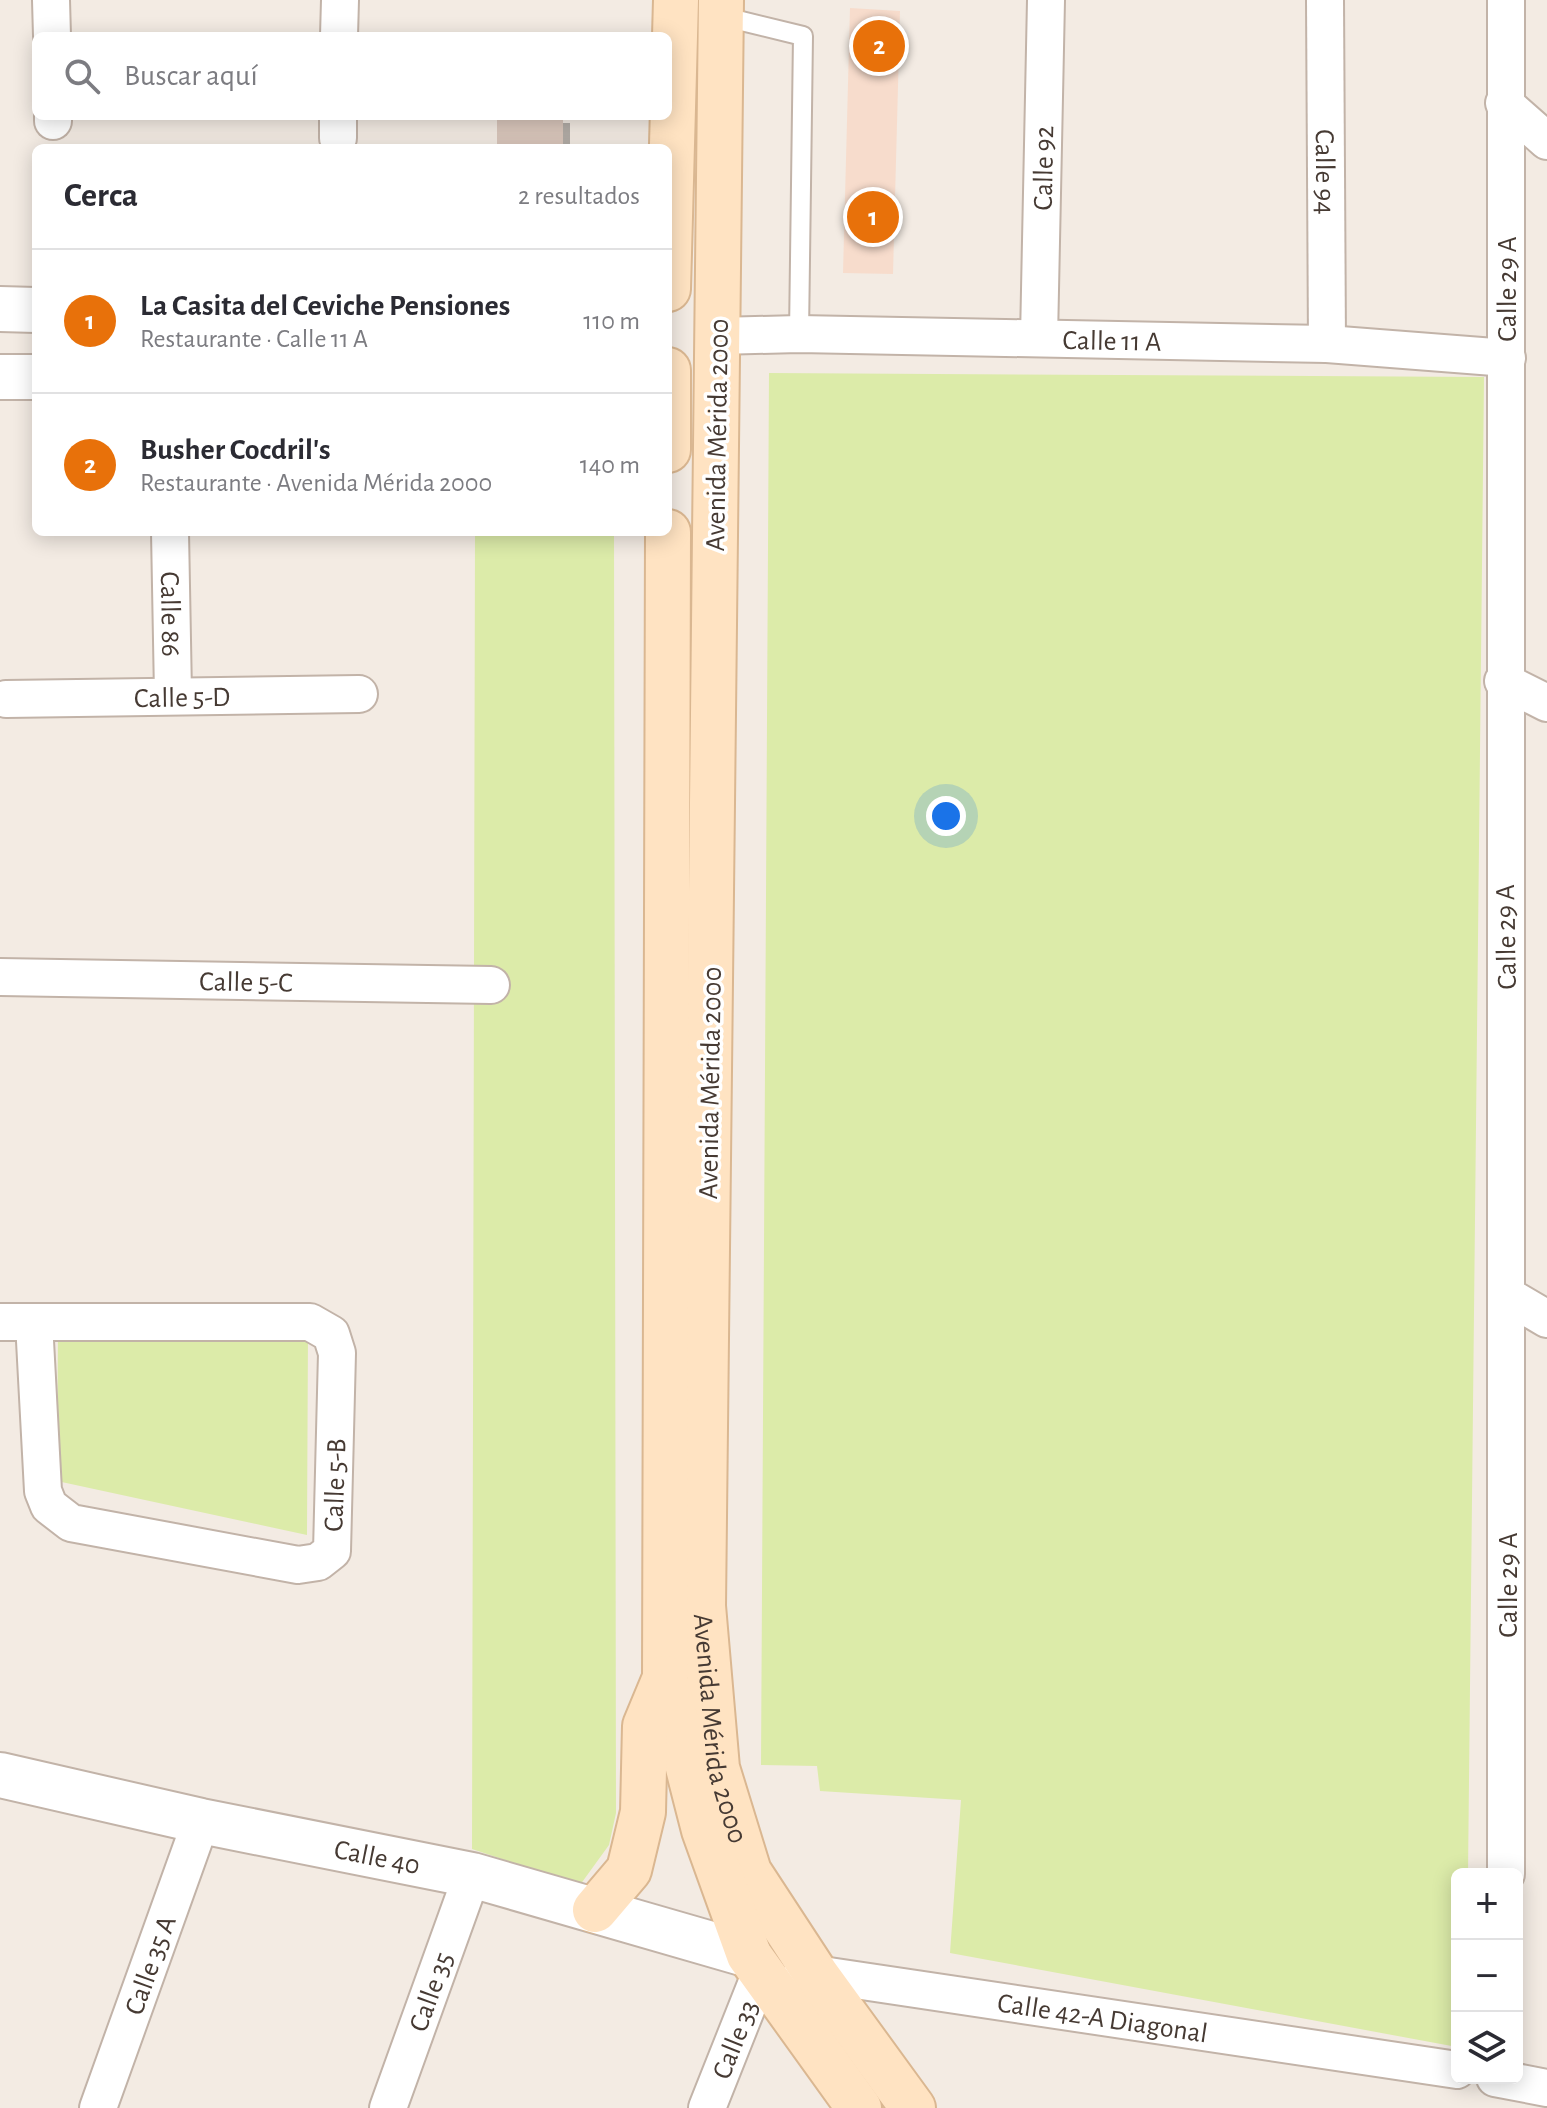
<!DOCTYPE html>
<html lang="es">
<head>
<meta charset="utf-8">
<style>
  body { margin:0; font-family:"Alegreya Sans",sans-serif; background:#f7f7f7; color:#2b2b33 }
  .controls { position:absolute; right:24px; bottom:24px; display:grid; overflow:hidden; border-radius:12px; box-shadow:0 4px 20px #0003 }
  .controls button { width:72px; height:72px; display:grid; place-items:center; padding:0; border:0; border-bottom:2px solid #e1e1e2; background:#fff; color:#2b2b33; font:40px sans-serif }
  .you { position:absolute; left:946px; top:816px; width:28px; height:28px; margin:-20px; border:6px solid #fff; border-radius:50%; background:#1a73e8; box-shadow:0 0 0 12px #1a73e833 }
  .badge { display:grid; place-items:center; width:52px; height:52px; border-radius:50%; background:#1a73e8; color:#fff; font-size:26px; font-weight:700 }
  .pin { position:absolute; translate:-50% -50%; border:4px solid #fff; box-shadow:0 2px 8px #0006 }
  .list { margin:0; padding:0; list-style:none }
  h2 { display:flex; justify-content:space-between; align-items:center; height:104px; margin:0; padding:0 32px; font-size:34px }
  h2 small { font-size:26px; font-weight:400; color:#7c7c81 }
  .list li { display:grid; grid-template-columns:52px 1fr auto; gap:24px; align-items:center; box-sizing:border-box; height:144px; padding:0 32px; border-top:2px solid #e1e1e2 }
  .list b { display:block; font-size:30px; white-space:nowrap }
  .list p { margin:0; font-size:26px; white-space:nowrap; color:#7c7c81 }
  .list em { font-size:26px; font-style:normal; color:#7c7c81 }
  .icon { flex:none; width:44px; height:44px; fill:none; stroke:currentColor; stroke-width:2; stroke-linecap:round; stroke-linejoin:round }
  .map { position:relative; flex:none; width:1547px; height:2108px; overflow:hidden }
  .search { position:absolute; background:#fff; box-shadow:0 4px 20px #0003; left:32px; top:32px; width:640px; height:88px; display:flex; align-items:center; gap:20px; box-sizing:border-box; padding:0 28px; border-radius:12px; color:#7c7c81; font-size:30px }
  .panel { position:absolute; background:#fff; box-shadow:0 4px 20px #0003; left:32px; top:144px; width:640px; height:392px; border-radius:12px }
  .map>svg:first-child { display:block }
  .commercial { fill:#f7dccc }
  .green { fill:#dceba9 }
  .building { fill:#d9c6bb; filter:url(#shadow) }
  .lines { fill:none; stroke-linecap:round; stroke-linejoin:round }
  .service-casing { stroke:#c2b3a8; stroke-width:22 }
  .minor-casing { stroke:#c2b3a8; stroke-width:40 }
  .tertiary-casing { stroke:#c2b3a8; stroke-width:48 }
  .secondary-casing { stroke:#dab791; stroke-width:48 }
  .service { stroke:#fff; stroke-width:18 }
  .minor { stroke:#fff; stroke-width:36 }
  .tertiary { stroke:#fff; stroke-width:44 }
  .secondary { stroke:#ffe3c2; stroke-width:44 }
  .labels { text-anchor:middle; stroke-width:7; stroke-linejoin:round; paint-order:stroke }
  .street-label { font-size:28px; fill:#463a33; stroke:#fff }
</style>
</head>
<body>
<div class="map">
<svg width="1547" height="2108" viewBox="0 0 1547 2108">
  <defs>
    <filter id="shadow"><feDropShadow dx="7" dy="7" stdDeviation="0" flood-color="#0004"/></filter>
  </defs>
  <rect width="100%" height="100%" fill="#f3ebe3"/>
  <path class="commercial" d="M850 8 900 11 893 274 843 273Z"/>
  <path class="green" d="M769 373 1484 377 1468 1874H1457V2047L950 1953 961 1800 820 1791 817 1766 761 1765Z
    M475 532H614L616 1813 609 1845 580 1885 472 1849Z
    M58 1329 308 1332 307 1535 57 1481Z"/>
  <path class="building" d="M497 116H563V148H497Z"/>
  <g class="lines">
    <g class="service-casing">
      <path id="service" d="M721 16 803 36 799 334"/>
    </g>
    <g class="minor-casing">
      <g id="minor">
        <path d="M51 0 52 36"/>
        <path id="s1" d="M1325 0 1327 344"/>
        <path d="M339 36 340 0"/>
        <path d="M1504 103 1547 141"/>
        <path d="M53 116V121"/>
        <path d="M338 138V116"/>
        <path id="s2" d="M718 336 799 334 1327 344 1507 358"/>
        <path id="s3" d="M1039 338 1046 0"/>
        <path id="s4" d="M170 532 173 694"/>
        <path d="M1503 681 1547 703"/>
        <path id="s5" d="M6 699 359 694"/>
        <path id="s6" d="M0 977 491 985"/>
        <path d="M1508 1296 1547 1319"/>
        <path d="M0 1322H310L331 1334 337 1353 332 1551 318 1562 298 1565 71 1523 49 1506 43 1491 34 1322"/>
        <path d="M1506 1874V0"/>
        <path id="s7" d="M802 1972 1457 2070"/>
        <path d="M1495 2078 1547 2088"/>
        <path id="s8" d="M98 2108 201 1821"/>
        <path id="s9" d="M388 2108 472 1875"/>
        <path id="s10" d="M707 2108 761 1972"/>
      </g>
    </g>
    <g class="tertiary-casing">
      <g id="tertiary">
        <path d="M0 309 36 310"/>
        <path d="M0 377H36"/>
        <path id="s11" d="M0 1775 201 1821 472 1875 749 1955"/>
      </g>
    </g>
    <g class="secondary-casing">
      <g id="secondary">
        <path id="s12" d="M721 0 703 1606 717 1768 749 1872 817 1976 913 2108"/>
        <path d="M668 289 676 0"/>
        <path d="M668 370V450"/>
        <path d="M668 532 665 1678 704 1830 749 1955 859 2108"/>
        <path d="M595 1910 629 1870 643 1812 645 1726 665 1678"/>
      </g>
    </g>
    <use href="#service" class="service"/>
    <use href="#minor" class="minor"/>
    <use href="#tertiary" class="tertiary"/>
    <use href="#secondary" class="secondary"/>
  </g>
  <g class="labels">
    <g class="street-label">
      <text dy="10" stroke="none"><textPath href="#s3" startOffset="170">Calle 92</textPath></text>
      <text dy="10" stroke="none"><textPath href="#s1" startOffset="172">Calle 94</textPath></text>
      <text transform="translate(1506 289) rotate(-90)" y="10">Calle 29 A</text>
      <text dy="10" stroke="none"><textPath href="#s2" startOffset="394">Calle 11 A</textPath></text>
      <text transform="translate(716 435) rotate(-89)" y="10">Avenida Mérida 2000</text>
      <text dy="10" stroke="none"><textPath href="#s4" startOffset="82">Calle 86</textPath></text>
      <text dy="10" stroke="none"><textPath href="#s5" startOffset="176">Calle 5-D</textPath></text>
      <text transform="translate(1505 937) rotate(-91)" y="10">Calle 29 A</text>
      <text dy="10" stroke="none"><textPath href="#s6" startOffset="246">Calle 5-C</textPath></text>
      <text transform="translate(709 1083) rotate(-89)" y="10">Avenida Mérida 2000</text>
      <text transform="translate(334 1485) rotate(-88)" y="10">Calle 5-B</text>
      <text transform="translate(1507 1585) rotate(-90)" y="10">Calle 29 A</text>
      <text dy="10" stroke="none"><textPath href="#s12" startOffset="1730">Avenida Mérida 2000</textPath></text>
      <text dy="10" stroke="none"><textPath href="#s11" startOffset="386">Calle 40</textPath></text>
      <text dy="10" stroke="none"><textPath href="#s8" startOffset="152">Calle 35 A</textPath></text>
      <text dy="10" stroke="none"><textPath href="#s9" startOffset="124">Calle 35</textPath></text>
      <text dy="10" stroke="none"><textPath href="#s7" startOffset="304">Calle 42-A Diagonal</textPath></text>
      <text dy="10" stroke="none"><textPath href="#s10" startOffset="74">Calle 33</textPath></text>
    </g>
  </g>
</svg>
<div class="controls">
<button>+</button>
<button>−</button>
<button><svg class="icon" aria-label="layers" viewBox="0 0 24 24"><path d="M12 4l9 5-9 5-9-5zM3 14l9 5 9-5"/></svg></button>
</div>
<div class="you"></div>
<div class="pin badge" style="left:873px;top:217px;background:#e8710a">1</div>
<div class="pin badge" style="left:879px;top:46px;background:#e8710a">2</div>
<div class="search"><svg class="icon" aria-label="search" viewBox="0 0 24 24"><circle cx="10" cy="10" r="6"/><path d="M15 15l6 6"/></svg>Buscar aquí</div>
<section class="panel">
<h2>Cerca<small>2 resultados</small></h2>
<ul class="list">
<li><span class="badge" style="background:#e8710a">1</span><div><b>La Casita del Ceviche Pensiones</b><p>Restaurante · Calle 11 A</p></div><em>110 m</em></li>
<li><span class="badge" style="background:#e8710a">2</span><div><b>Busher Cocdril's</b><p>Restaurante · Avenida Mérida 2000</p></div><em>140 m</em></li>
</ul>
</section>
</div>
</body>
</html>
